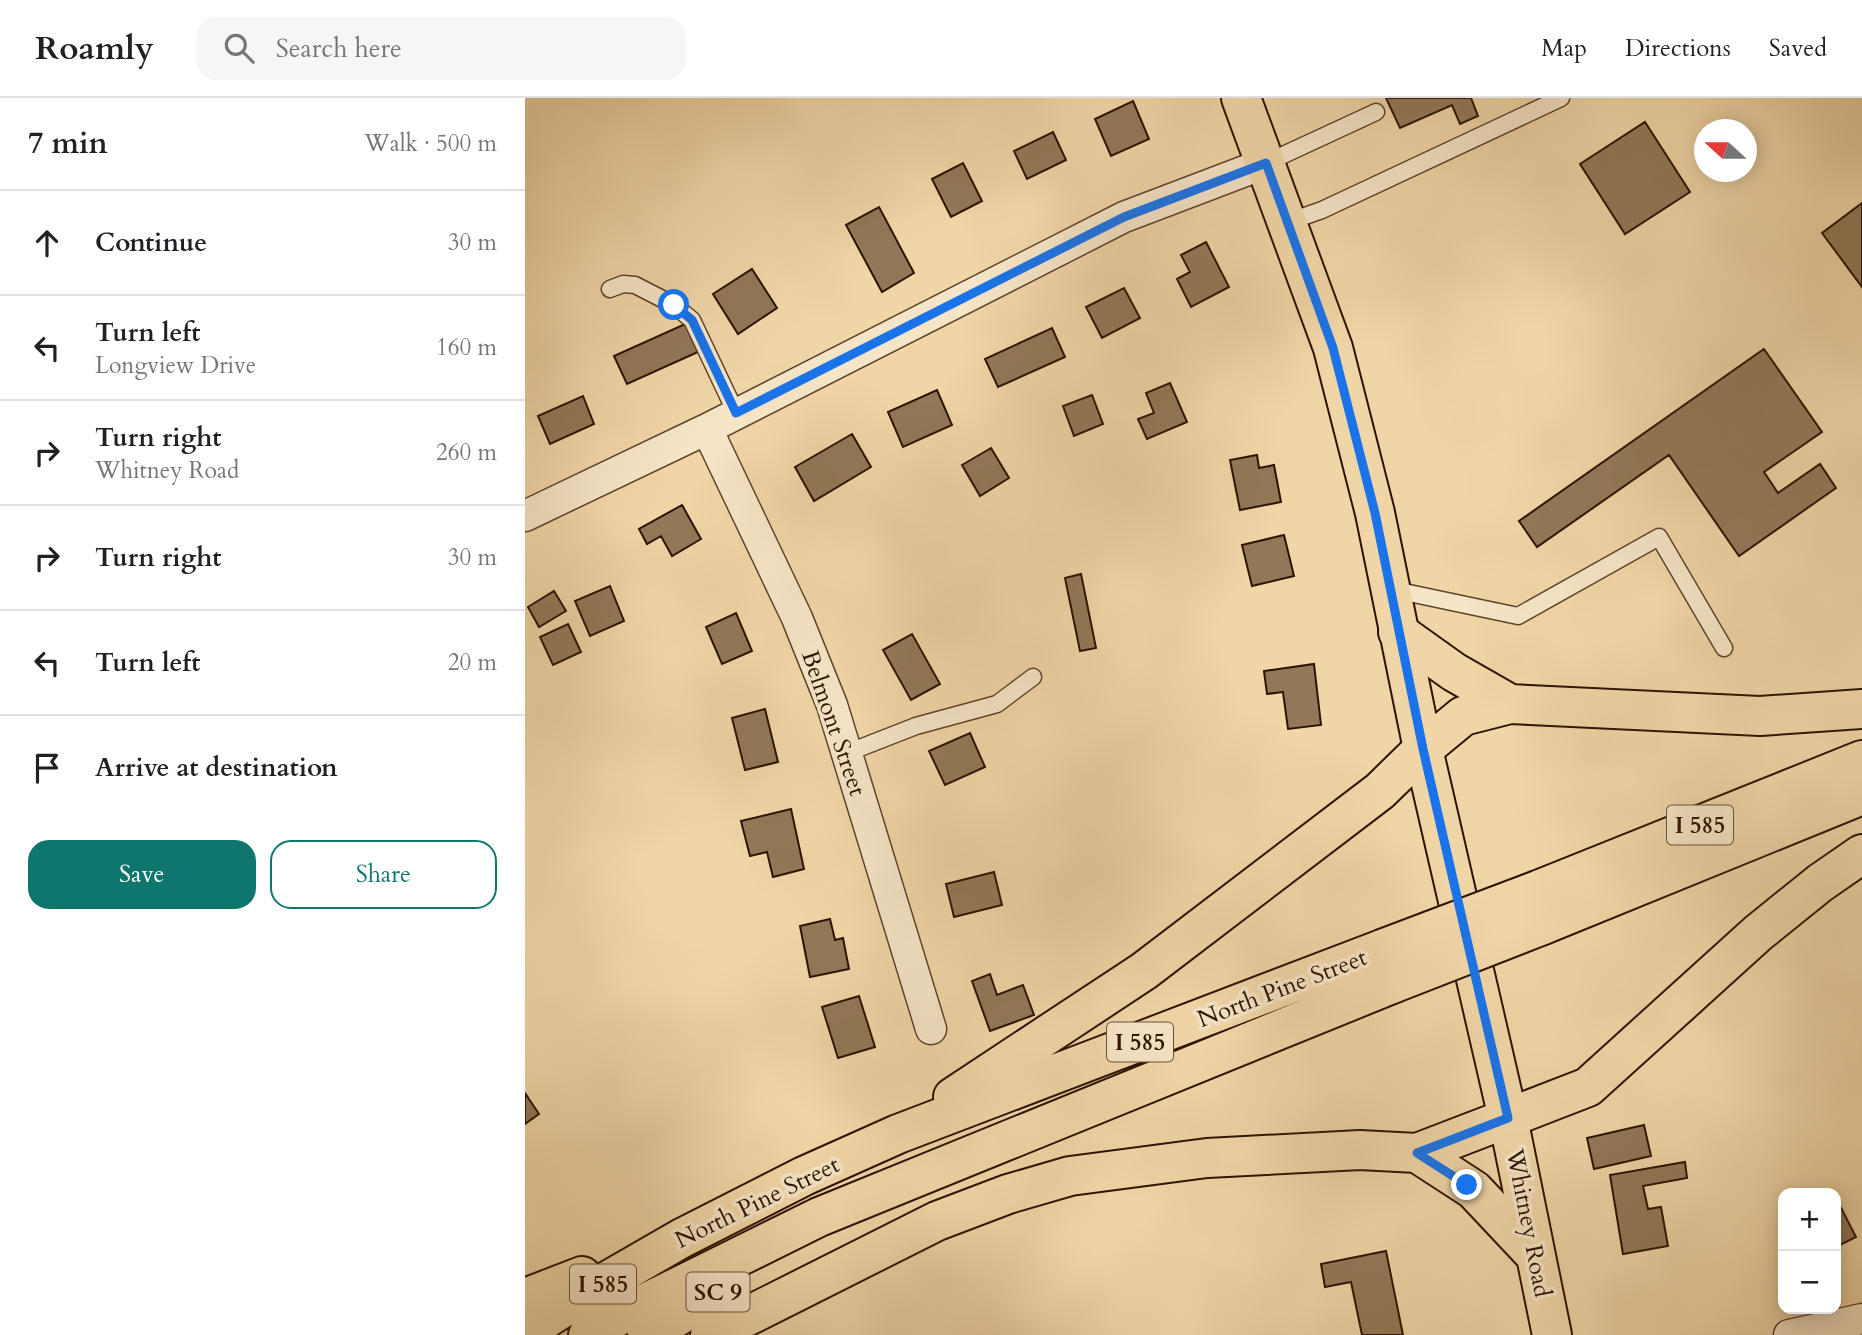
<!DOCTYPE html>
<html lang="en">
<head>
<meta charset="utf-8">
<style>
  body { margin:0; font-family:Cardo,serif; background:#f6f6f6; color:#202124 }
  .controls { position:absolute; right:21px; bottom:21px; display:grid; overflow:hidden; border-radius:14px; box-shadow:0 4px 18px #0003 }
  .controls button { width:63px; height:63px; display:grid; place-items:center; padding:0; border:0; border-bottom:2px solid #e0e0e0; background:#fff; color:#202124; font:35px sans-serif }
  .compass { position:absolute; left:1169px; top:21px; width:63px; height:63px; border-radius:50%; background:#fff; box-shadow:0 4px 18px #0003; rotate:291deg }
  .stop { position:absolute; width:21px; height:21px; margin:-16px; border:5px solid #1a73e8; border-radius:50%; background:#fff }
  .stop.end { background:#1a73e8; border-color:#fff; box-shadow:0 2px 7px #0008 }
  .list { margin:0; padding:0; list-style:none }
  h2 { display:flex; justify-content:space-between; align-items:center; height:91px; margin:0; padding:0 28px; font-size:30px }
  h2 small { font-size:23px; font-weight:400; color:#757577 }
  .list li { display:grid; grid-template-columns:46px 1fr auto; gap:21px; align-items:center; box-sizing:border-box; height:105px; padding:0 28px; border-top:2px solid #e0e0e0 }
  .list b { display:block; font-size:26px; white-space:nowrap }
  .list p { margin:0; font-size:23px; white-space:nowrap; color:#757577 }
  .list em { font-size:23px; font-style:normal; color:#757577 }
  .actions { display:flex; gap:14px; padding:21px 28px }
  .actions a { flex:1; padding:16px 0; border:2px solid #0f766e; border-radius:21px; text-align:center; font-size:24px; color:#0f766e }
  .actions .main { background:#0f766e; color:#fff }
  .icon { flex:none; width:38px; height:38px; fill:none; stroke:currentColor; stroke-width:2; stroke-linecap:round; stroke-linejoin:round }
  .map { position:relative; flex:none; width:1337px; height:1237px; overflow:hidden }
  header { display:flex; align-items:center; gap:42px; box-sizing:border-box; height:98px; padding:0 35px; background:#fff; border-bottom:2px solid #e0e0e0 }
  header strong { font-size:33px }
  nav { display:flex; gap:38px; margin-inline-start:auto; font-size:24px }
  .search { width:490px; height:63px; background:#f6f6f6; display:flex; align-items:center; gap:18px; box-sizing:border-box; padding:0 24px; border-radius:21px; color:#757577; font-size:26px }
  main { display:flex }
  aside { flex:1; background:#fff }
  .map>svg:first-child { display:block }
  .building { fill:#927858; stroke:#2c1402; stroke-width:2 }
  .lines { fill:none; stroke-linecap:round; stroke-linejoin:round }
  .service-casing { stroke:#5d442b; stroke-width:19 }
  .minor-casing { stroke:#5d442b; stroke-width:33 }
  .primary-casing { stroke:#2c1402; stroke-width:42 }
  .trunk-casing { stroke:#2c1402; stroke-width:42 }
  .motorway-casing { stroke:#2c1402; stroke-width:42 }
  .service { stroke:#f5e4c6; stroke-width:16 }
  .minor { stroke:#f5e4c6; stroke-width:30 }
  .primary { stroke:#f0d5a7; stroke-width:38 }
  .trunk { stroke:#f0d5a7; stroke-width:38 }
  .motorway { stroke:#f0d5a7; stroke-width:38 }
  .motorway-bridge-casing { stroke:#2c1402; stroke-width:42; stroke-linecap:butt }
  .motorway-bridge { stroke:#f0d5a7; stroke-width:38 }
  .route { stroke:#1a73e8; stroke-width:9 }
  .labels { text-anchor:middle; stroke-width:7; stroke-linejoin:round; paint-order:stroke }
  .shield { fill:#f5e4c6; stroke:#68523d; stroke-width:2 }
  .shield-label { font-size:23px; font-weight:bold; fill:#2c1402 }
  .street-label { font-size:24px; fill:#2c1402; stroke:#f5e4c6 }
</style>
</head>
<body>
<header>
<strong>Roamly</strong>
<div class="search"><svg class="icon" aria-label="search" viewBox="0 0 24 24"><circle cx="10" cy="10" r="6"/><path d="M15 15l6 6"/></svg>Search here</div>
<nav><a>Map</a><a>Directions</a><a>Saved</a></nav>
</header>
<main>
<aside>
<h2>7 min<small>Walk · 500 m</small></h2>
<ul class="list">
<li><svg class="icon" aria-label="ahead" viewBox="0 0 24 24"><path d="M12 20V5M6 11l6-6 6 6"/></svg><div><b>Continue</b></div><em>30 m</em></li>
<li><svg class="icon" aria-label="left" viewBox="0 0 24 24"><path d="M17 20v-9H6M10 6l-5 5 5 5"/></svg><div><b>Turn left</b><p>Longview Drive</p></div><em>160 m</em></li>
<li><svg class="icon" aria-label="right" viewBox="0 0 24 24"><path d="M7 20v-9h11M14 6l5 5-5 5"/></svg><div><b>Turn right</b><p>Whitney Road</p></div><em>260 m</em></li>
<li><svg class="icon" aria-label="right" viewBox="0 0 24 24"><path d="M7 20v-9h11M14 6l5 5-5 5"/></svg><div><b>Turn right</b></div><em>30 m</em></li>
<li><svg class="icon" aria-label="left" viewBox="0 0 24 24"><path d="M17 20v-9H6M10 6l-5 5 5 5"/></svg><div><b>Turn left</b></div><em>20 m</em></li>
<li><svg class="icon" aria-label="arrive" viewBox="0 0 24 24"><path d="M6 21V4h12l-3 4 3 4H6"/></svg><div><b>Arrive at destination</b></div></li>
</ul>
<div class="actions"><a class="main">Save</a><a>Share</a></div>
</aside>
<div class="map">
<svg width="1337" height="1237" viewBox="0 0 1337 1237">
  <rect width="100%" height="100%" fill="#f0d5a7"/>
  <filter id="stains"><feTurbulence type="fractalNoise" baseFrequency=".00286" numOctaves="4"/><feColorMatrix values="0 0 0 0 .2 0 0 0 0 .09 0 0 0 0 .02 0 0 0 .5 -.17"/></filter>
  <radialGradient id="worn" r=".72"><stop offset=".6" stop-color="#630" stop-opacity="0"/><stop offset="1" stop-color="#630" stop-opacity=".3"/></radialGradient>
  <path class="building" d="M861 0H946L953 18 935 26 927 7 875 30Z
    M608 3 624 41 586 58 570 21Z
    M1120 24 1165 94 1100 136 1055 66Z
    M528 34 541 62 502 81 489 53Z
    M438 65 457 103 426 119 407 81Z
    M1337 105V189L1297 135Z
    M354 109 389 175 357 194 321 127Z
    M681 144 704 189 666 209 652 181 665 174 656 157Z
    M227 171 252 210 213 236 188 196Z
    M599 190 615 220 577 240 561 209Z
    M160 226 173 254 102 286 89 258Z
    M527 230 540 259 473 289 460 261Z
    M1239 251 1297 334 1239 374 1253 395 1295 366 1311 390 1214 458 1144 357 1012 449 994 423Z
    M645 285 662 324 622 341 613 321 629 315 621 295Z
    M412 292 427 327 378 349 363 314Z
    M567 297 578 326 549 338 538 308Z
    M58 298 69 326 25 346 13 318Z
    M327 336 346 369 289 403 270 369Z
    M466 350 484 380 455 398 437 367Z
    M732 357 734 370 749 367 756 404 715 412 705 362Z
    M157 407 176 441 147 458 136 438 122 446 114 431Z
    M759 437 769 478 727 488 717 447Z
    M556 476 571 550 555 553 540 480Z
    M85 488 99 523 65 538 50 503Z
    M29 493 41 513 14 529 3 509Z
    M211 515 227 553 197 566 181 529Z
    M43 526 56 554 28 567 15 539Z
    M387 536 415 586 386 602 358 552Z
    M789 566 796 627 763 631 758 594 742 596 739 573Z
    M240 611 253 664 220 672 207 620Z
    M445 635 460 669 420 687 404 653Z
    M266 711 279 771 248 779 242 754 225 758 216 723Z
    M469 774 477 807 429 819 421 786Z
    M305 821 310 842 318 840 324 871 285 879 275 828Z
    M465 876 472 897 498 887 509 917 465 933 447 883Z
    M334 898 350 949 313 960 297 909Z
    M0 995 14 1016 0 1026Z
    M1119 1027 1126 1058 1069 1071 1062 1040Z
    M1160 1064 1162 1080 1118 1088 1123 1111 1136 1109 1143 1148 1098 1156 1085 1077Z
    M1311 1100 1331 1139 1311 1149Z
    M861 1153 878 1237H837L826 1184 800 1189 796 1166Z"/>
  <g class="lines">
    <g class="service-casing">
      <path id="service" d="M741 65 851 14
        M763 124 797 112 1036 0
        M85 191 98 186 110 187 149 207 167 222 211 315
        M865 491 993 518 1134 439 1199 550
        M322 655 391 628 472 606 508 579"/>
    </g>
    <g class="minor-casing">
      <path id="minor" d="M182 331 272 520 307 607 406 931
        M0 418 182 331 599 119 741 65
        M1264 1237 1337 1221"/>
    </g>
    <g class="primary-casing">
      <path id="primary" d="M716 0 808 250 850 415 898 651 983 1020 1027 1237
        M892 1055 949 1092 1011 1158
        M185 1237 412 1123 483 1096 545 1078 682 1060 835 1052 892 1055 983 1020"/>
    </g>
    <g class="trunk-casing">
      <path id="trunk" d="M873 534 929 574 985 606
        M898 651 938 618 985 606 1235 618 1337 611
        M983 1020 1063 989 1233 835 1295 785 1337 756"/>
    </g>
    <g class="motorway-casing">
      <path id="motorway" d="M1013 792 1337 662
        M1018 827 1337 697
        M428 999 619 873 855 693 898 651
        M0 1200 57 1178
        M0 1234 58 1197 157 1140 279 1078 373 1036 857 851
        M63 1237 88 1221 294 1119 867 886
        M122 1237 186 1198"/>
    </g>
    <use href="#service" class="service"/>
    <use href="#minor" class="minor"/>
    <use href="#primary" class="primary"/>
    <use href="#trunk" class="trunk"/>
    <use href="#motorway" class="motorway"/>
    <g class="motorway-bridge-casing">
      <path id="motorway-bridge" d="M857 851 1013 792
        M867 886 1018 827"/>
    </g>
    <use href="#motorway-bridge" class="motorway-bridge"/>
  </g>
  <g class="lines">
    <path class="route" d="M149 207 167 222 211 315 599 119 741 65 808 250 850 415 898 651 983 1020 892 1055 942 1087"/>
  </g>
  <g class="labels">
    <g class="shield">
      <rect x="1142" y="707.5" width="66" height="39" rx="5"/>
      <rect x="582" y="924.5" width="66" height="39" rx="5"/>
      <rect x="45" y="1166.5" width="66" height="39" rx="5"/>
      <rect x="161.5" y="1174.5" width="63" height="39" rx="5"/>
    </g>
    <g class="shield-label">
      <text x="1175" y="735">I 585</text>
      <text x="615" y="952">I 585</text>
      <text x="78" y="1194">I 585</text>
      <text x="193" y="1202">SC 9</text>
    </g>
    <g class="street-label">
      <text transform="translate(309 625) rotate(71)" y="8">Belmont Street</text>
      <text transform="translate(757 890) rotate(-21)" y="8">North Pine Street</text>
      <text transform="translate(232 1104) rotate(-26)" y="8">North Pine Street</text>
      <text transform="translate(1004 1125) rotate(79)" y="8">Whitney Road</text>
    </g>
  </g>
  <rect width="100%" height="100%" filter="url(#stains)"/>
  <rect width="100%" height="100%" fill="url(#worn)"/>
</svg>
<div class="controls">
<button>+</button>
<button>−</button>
</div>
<svg class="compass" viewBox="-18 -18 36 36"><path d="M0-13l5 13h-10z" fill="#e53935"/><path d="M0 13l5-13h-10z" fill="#757577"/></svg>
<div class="stop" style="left:149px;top:207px"></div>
<div class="stop end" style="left:942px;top:1087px"></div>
</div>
</main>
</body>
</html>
